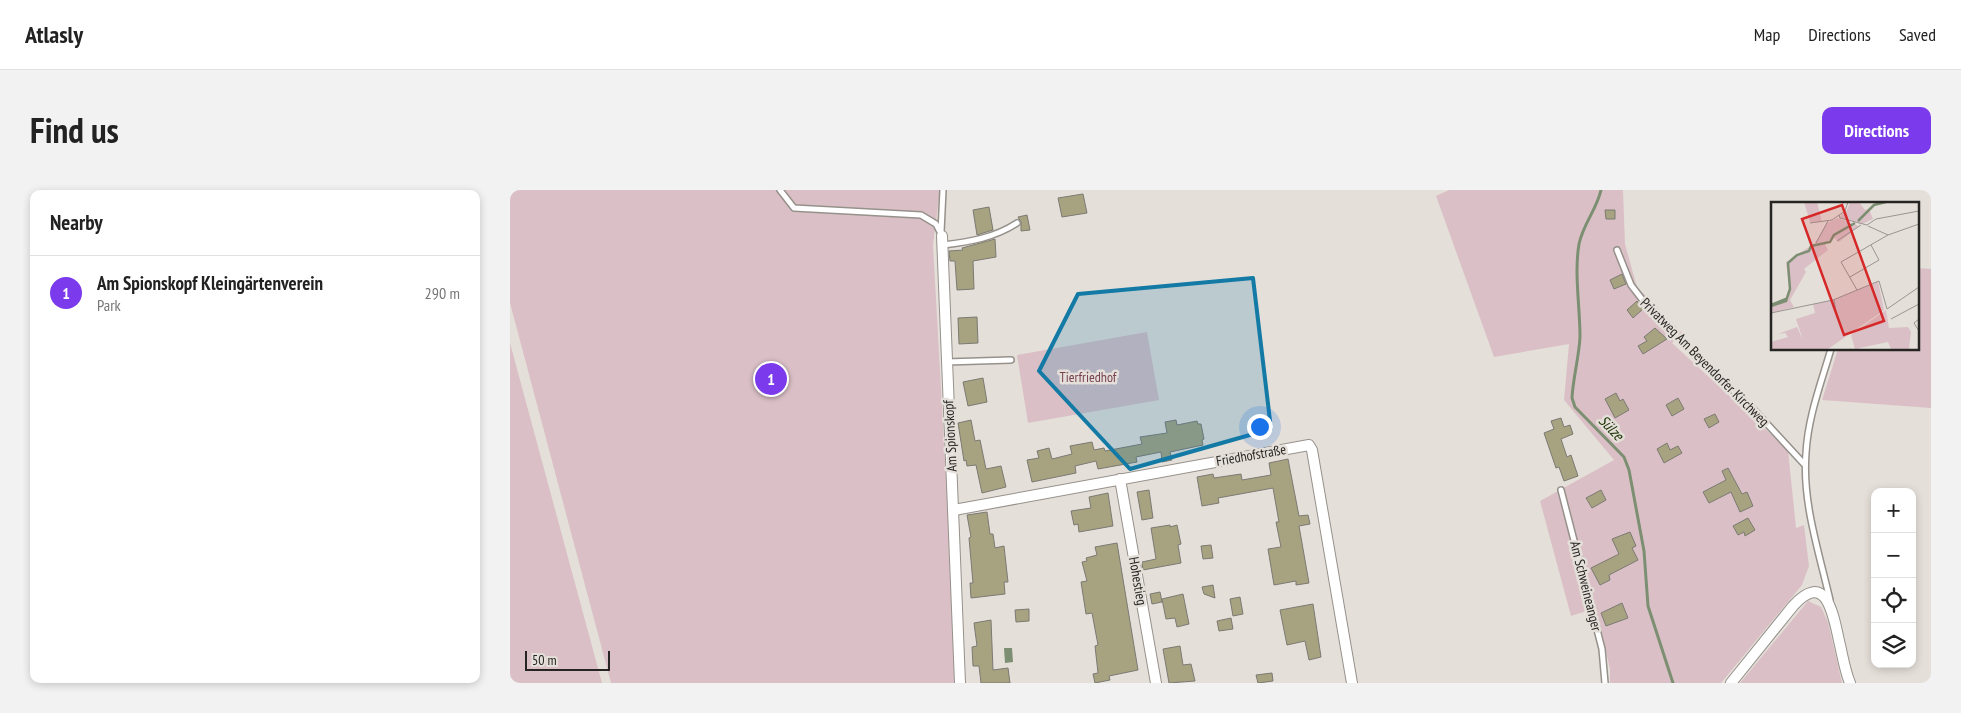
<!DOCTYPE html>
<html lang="en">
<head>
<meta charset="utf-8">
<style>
  body { margin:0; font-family:"PT Sans Narrow",sans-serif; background:#f2f2f2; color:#222 }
  .controls { position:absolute; right:15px; bottom:15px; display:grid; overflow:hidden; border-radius:10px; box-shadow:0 2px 8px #0003 }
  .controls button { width:45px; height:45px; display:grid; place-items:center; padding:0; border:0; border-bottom:1px solid #e0e0e0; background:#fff; color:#222; font:25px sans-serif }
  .scale { position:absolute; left:15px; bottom:12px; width:85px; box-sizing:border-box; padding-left:5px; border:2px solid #272523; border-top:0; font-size:14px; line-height:18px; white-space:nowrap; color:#272523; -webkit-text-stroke:4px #e5dfd9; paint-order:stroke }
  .you { position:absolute; left:749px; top:236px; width:18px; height:18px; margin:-12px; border:4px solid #fff; border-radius:50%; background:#1a73e8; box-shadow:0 0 0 8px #1a73e833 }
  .badge { display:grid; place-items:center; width:32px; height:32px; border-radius:50%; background:#7c3aed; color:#fff; font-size:16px; font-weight:700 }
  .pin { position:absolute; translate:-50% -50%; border:2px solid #fff; box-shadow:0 1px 5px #0006 }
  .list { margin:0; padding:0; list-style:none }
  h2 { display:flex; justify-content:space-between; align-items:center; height:65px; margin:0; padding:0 20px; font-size:21px }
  h2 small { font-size:16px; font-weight:400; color:#767676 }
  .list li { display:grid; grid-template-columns:32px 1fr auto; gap:15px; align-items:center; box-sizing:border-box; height:75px; padding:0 20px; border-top:1px solid #e0e0e0 }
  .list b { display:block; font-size:19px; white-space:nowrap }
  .list p { margin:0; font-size:16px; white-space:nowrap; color:#767676 }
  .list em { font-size:16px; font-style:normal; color:#767676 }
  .icon { flex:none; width:28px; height:28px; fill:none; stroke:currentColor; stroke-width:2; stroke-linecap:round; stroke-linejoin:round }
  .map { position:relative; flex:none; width:1421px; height:493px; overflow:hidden; border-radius:10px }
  header { display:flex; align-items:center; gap:30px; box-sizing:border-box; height:70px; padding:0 25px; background:#fff; border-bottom:1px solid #e0e0e0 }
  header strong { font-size:24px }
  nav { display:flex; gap:28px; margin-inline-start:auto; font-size:18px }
  .intro { display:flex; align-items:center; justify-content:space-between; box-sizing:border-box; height:120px; padding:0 30px }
  h1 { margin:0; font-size:35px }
  .button { padding:12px 22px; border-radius:10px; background:#7c3aed; color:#fff; font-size:18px; font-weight:700 }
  main { display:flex; gap:30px; padding:0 30px }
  aside { flex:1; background:#fff; border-radius:10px; box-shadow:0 2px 8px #0003 }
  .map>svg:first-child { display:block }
  .green { fill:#dac0c6 }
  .water { fill:#7d8f72 }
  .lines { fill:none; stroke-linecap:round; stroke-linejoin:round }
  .stream { stroke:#7d8f72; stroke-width:3 }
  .building { fill:#a7a280; stroke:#7b7a73 }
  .service-casing { stroke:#96918b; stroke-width:8 }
  .minor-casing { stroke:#96918b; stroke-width:12 }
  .service { stroke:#fff; stroke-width:5 }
  .minor { stroke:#fff; stroke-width:10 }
  .marked { fill:#127aa5; fill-opacity:0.2; stroke:#127aa5; stroke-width:4; stroke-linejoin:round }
  .labels { text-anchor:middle; stroke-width:5; stroke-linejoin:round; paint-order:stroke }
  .street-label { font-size:14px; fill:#272523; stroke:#e5dfd9 }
  .park-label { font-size:14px; fill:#784252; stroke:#e5dfd9 }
  .water-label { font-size:15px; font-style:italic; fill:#183102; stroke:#e5dfd9 }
  .inset-river { fill:none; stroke:#7d8f72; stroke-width:2.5 }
  .inset-road { fill:none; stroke:#999590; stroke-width:1 }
  .view { fill:#d62828; fill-opacity:0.15; stroke:#d62828; stroke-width:2.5 }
  .inset-edge { fill:none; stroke:#272523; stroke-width:2.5 }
</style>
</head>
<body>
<header>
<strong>Atlasly</strong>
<nav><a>Map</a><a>Directions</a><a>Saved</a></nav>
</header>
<div class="intro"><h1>Find us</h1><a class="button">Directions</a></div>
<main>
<aside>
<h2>Nearby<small></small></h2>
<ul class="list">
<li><span class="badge">1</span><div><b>Am Spionskopf Kleingärtenverein</b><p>Park</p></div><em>290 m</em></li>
</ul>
</aside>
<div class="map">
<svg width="1421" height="493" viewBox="0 0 1421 493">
  <rect width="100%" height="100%" fill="#e5dfd9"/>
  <path class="green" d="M0 0H430L423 55 438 324 445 493H101L0 113Z
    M939 0H1113L1115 54 1127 97 1172 143 1162 153 1278 260 1286 338 1294 335 1299 376 1292 395 1211 493H1100V479L1086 418 1061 426 1030 311 1104 270 1054 210 1059 154 984 167 926 6Z
    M1407 78 1421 79V218L1312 210 1328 159H1407Z
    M637 142 649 210 518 233 507 165Z
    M0 153 92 493H0Z
    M1298 411 1311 417 1318 432 1332 493H1230Z"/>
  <path class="water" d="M494 458H502L503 472 495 473Z"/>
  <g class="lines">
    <path class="stream" d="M1091 0C1087 19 1073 34 1069 54 1064 84 1070 116 1070 147 1069 167 1063 188 1062 208L1065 217 1114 267 1119 280 1134 361 1138 416 1163 493"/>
  </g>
  <path class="building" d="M573 4 577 23 552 27 548 8Z
    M479 17 483 40 467 45 463 20Z
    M1095 20H1105V29H1096Z
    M517 25 520 40 511 41V32L508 27Z
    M485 49 486 67 463 71 464 99 447 100 445 71H440L439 61 453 60 452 58Z
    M1112 84 1116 94 1104 99 1100 90Z
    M1127 111 1133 119 1123 128 1117 120Z
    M467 127 468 153 449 154 448 128Z
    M1145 138 1157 149 1133 164 1128 156 1137 151 1134 147Z
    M473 188 477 212 458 216 453 192Z
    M1106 203 1110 211 1113 209 1119 220 1105 228 1095 209Z
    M1168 208 1174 219 1162 226 1156 215Z
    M1205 224 1209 232 1199 238 1194 229Z
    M1051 228 1054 237 1060 235 1063 244 1051 249 1057 267 1061 265 1068 286 1054 291 1049 277 1046 278 1034 243 1044 239 1041 231Z
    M461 230 465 251 470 250 476 279 491 276 496 297 472 303 466 275 457 276 456 270 454 271 448 233Z
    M666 230 667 235 687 231 688 234H691L694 249 692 250 693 255 660 262 662 270 652 272 651 262 626 267 627 272 588 279 586 271 565 276 566 283 522 292 517 270 529 268 527 261 539 258 542 269 562 264 560 256 582 252 584 260 594 258 595 261 632 254 630 247 657 243 655 232Z
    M1157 253 1160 260 1168 256 1172 263 1154 273 1147 259Z
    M778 269 789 326 798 325 800 334 789 336 799 393 786 395V391L764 395 758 359 771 357 766 332H769L763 298 708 308 709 313 692 316 687 287 703 284 704 288 731 284 732 290 761 285 759 273Z
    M1218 278 1232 304 1237 302 1243 316 1230 322 1221 302 1199 313 1193 302 1216 290 1212 281Z
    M639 300 643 328 632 330 627 302Z
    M1091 300 1096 310 1082 318 1076 308Z
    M598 303 603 336 569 342 568 334 564 335 561 321 581 318 579 307Z
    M477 322 480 344H483L485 358 494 356 498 392H494L495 404 461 408 460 393H463L459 348 461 347 457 325Z
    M1238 328 1245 340 1235 346 1234 342 1228 345 1223 336Z
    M660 335V337L667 335 671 354 668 355 671 373 633 380 632 372 646 369 641 338Z
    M1120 342 1126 356 1122 358 1128 370 1099 385 1100 390 1090 395 1081 378 1109 364 1102 349Z
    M607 353 628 480 599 486 600 490 585 493 583 484 588 483 585 456 588 455 582 423 576 424 571 392 577 391 572 372 577 371 576 368 587 365 585 357Z
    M701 355 703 368 693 369 691 356Z
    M703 395 705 408 694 404 692 397Z
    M650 402 652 412 642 414 640 404Z
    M673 404 679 434 667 437 665 428 656 429 652 409Z
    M730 407 733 424 723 426 720 409Z
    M1112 413 1118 428 1096 436 1091 423Z
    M803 414 811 467 799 470 795 451 777 455 770 420Z
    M519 419V431L506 432 505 420Z
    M721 428 723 439 709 441 707 431Z
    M481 430 483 480 498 478 500 493H471L469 476H463L462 457 467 456 464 433Z
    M670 456 673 475 681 474 685 491 659 493 653 459Z
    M762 483 763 491 748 493 746 485Z"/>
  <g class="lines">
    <g class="service-casing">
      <path id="service" d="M270 0 284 18 411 25 426 34 432 46
        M431 42 433 0
        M433 55C459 52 484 48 507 33
        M1107 60 1121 95 1145 126 1247 223 1295 275
        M436 172 501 170
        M1051 300 1092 459 1095 493
        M1320 410C1309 362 1292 312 1296 263 1298 227 1311 193 1321 159"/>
    </g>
    <g class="minor-casing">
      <path id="minor" d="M432 46C437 195 445 344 450 493
        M610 289 646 493
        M444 320 799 255 802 260 842 493
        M1221 493 1283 416C1318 377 1324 430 1330 455 1333 468 1335 481 1340 493"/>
    </g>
    <use href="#service" class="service"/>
    <use href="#minor" class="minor"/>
  </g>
  <path class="marked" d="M743 88 761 239 620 279 529 181 568 104Z"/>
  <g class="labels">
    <g class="street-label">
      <text transform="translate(1195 172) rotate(45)" y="5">Privatweg Am Beyendorfer Kirchweg</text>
      <text transform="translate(440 246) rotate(-93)" y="5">Am Spionskopf</text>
      <text transform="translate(741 265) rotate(-10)" y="5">Friedhofstraße</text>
      <text transform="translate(628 391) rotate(80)" y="5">Hohestieg</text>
      <text transform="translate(1076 396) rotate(76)" y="5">Am Schweineanger</text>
    </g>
    <g class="park-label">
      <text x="578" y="192">Tierfriedhof</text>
    </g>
    <g class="water-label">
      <text transform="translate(1101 238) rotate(46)" y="5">Sülze</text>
    </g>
  </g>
  <g transform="translate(1261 12)">
    <rect width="148" height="148" fill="#e5dfd9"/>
    <path d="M33 0H46L51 20H39ZM79 0H88L94 8 98 7 102 17 91 22 68 15 76 8ZM67 16 88 24 68 40 62 35 54 42 57 48 33 67 35 70 19 98 23 105 0 111V102L14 98 18 86 15 60 44 41 56 21ZM107 79 113 108 57 147H0V140L17 135 14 131 7 132 26 125 32 138 25 117 44 111 42 102 65 97ZM115 108 118 126 137 125 140 130 138 147H120L117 140 84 147 80 133Z" fill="#dac0c6"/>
    <path class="inset-river" d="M87 19 103 3 115 0M0 103 15 97M0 104 15 99 19 87 17 61 26 53 38 49 40 44 59 40 63 33 84 21"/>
    <path class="inset-road" d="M68 13 69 16 96 23 105 17 148 9M39 21 61 18 74 9 77 0M97 24 117 33M66 39 90 23M45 41 57 19M79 75 108 58 100 43M86 88 70 60 117 33 148 22M63 98 66 116M0 111 62 98 108 79 116 107 148 85M120 117 148 102M148 117 143 121 148 129"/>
    <path class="view" d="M71 3 113 119 73 133 31 17Z"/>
    <rect width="148" height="148" class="inset-edge"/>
  </g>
</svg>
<div class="controls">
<button>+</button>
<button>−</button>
<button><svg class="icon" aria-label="locate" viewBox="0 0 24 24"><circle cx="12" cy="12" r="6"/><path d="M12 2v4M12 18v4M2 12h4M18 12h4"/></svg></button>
<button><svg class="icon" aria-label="layers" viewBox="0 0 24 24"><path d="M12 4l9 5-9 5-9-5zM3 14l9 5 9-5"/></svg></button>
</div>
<div class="scale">50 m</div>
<div class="you"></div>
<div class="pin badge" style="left:261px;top:189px">1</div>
</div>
</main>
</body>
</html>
